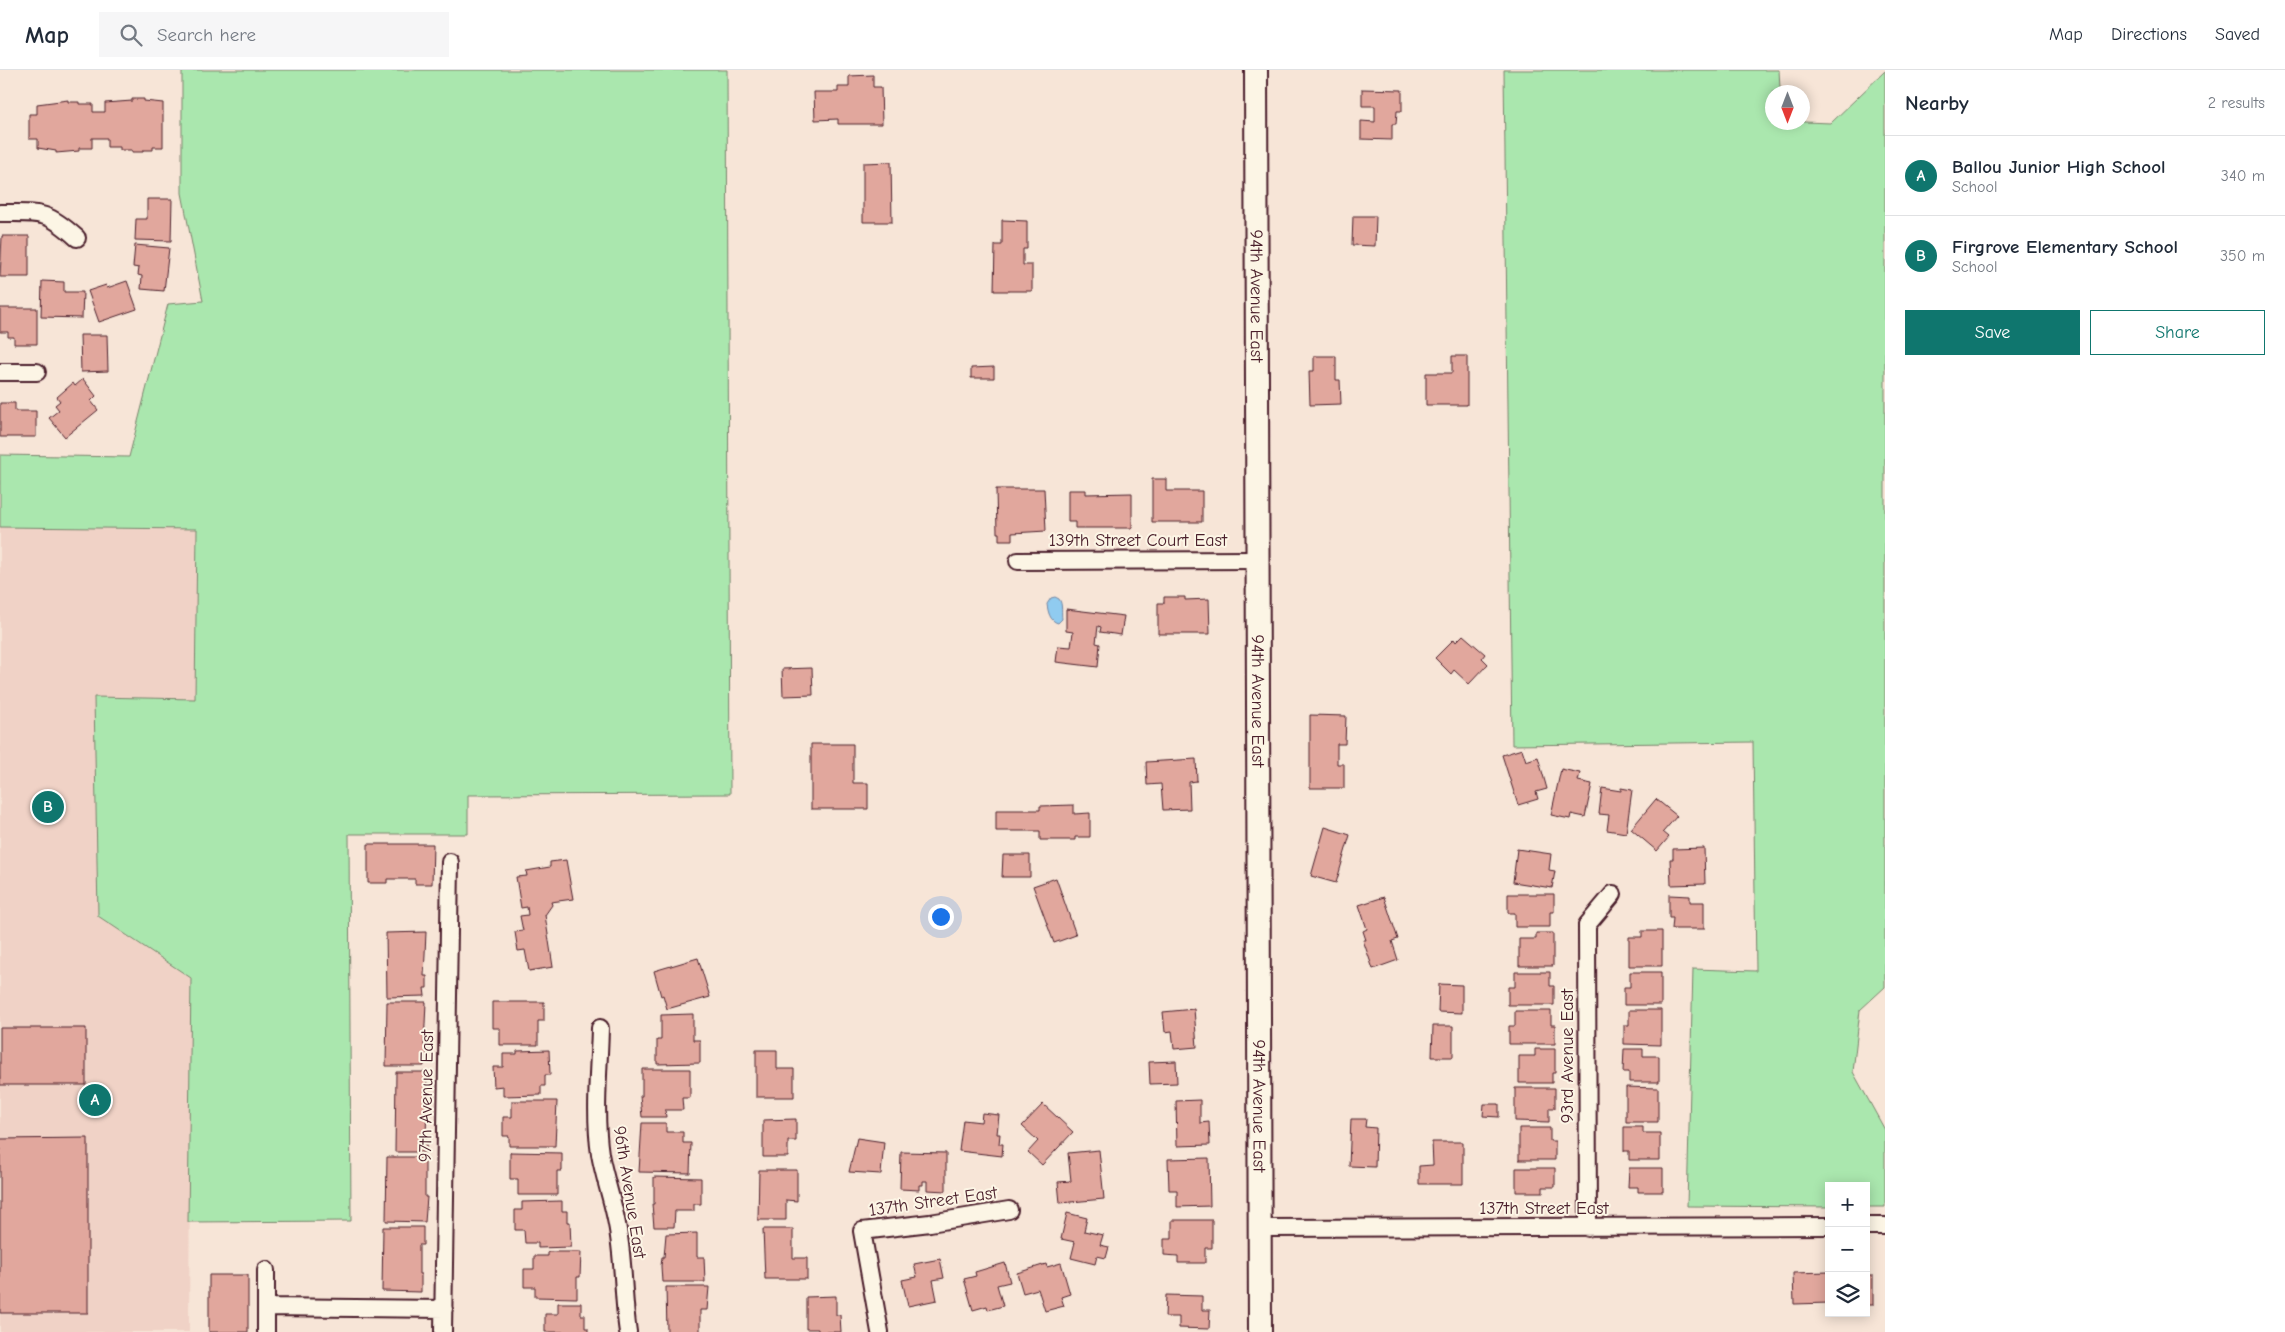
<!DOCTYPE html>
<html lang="en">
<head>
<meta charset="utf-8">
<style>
  body { margin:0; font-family:"Comic Neue",sans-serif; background:#f6f6f7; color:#1f2937 }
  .controls { position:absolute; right:15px; bottom:15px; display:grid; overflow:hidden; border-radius:0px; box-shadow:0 2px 12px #0003 }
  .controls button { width:45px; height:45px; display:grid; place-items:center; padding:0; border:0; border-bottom:1px solid #e0e1e3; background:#fff; color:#1f2937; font:25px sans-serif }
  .compass { position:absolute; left:1765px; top:15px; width:45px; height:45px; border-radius:50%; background:#fff; box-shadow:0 2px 12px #0003; rotate:180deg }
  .you { position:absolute; left:940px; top:846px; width:18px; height:18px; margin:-12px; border:4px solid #fff; border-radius:50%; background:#1a73e8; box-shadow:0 0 0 8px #1a73e833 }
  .badge { display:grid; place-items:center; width:32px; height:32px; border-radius:50%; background:#0f766e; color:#fff; font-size:16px; font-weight:700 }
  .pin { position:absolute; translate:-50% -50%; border:2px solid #fff; box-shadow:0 1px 5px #0006 }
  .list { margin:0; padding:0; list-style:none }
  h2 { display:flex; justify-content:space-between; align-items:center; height:65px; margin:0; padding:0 20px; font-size:21px }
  h2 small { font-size:16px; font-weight:400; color:#747a83 }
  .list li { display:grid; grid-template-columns:32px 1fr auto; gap:15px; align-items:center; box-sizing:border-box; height:80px; padding:0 20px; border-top:1px solid #e0e1e3 }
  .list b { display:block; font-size:19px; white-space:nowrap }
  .list p { margin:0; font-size:16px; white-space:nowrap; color:#747a83 }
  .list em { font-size:16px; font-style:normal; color:#747a83 }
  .actions { display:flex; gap:10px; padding:15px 20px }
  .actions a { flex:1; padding:11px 0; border:1px solid #0f766e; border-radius:0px; text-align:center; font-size:18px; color:#0f766e }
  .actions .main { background:#0f766e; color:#fff }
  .icon { flex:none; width:28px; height:28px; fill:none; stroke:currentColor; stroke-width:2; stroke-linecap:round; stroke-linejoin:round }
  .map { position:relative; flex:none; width:1885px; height:1262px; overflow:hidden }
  header { display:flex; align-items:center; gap:30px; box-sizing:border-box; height:70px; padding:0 25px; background:#fff; border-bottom:1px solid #e0e1e3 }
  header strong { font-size:24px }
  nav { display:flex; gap:28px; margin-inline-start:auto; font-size:18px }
  .search { width:350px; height:45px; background:#f6f6f7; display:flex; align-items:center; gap:12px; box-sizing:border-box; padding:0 18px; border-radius:0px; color:#747a83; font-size:19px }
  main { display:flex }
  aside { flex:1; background:#fff }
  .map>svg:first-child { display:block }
  .built { fill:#f0d2c6 }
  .green { fill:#aae7ae; stroke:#7a836c }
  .water { fill:#90cbf0; stroke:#7486a1 }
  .building { fill:#e1a79d; stroke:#4a1f2b }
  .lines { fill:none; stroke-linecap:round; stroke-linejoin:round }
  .street-casing { stroke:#4a1f2b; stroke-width:20 }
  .secondary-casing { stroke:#4a1f2b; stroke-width:26 }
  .street { stroke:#fcf5e5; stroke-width:16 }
  .secondary { stroke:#fcf5e5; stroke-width:22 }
  .labels { text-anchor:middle; stroke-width:4; stroke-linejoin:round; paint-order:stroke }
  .street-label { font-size:18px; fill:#4a1f2b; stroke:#fcf5e5 }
</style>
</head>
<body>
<header>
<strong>Map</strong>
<div class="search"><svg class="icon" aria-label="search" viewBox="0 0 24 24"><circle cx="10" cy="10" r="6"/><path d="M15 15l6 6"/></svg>Search here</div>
<nav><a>Map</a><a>Directions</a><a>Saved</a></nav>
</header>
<main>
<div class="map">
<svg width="1885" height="1262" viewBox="0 0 1885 1262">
  <rect width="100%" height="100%" fill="#f7e5d7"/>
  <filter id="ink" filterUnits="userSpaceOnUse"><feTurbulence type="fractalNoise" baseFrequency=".02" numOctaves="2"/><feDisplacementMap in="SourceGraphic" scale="10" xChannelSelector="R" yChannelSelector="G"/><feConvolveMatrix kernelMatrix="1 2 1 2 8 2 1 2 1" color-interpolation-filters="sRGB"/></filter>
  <g filter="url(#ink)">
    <path class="built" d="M0 457 197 459 195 629 94 627 98 846 191 908 189 1262H0Z"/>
    <path class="green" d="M182 0H727L730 724 468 725V764H349L351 1151 188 1152 191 908 98 846 94 627 195 629 197 459 0 457V385L129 387 168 234 203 231 182 123Z
      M1504 0H1779L1780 18 1783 22H1772V52H1802L1803 50 1804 52 1831 53 1885 1V917L1860 940 1853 1002 1885 1060V1137H1866V1116H1829V1137L1687 1136 1693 899 1756 901 1753 672 1512 675Z"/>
    <path class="water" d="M1055 527 1059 529C1063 534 1061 543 1062 549L1058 553C1050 551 1048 542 1047 534L1051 528Z"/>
    <path class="building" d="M873 5V17H881L882 54H838V49L815 50 814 22H838V17H849V6Z
      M1362 19 1402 20V41H1397L1396 54H1392V70L1361 69V51L1375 52V36H1362Z
      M132 29H144V31L163 33V77H153V80H143V82H132V80H120V77H107V68H92V78H79V81L56 83V81L38 78V69H29V44H37V34L68 30V32H79V34H93V42H105V33L132 31Z
      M891 92 892 152H863V93Z
      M147 129H172L171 171 135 170 136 149H147Z
      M1353 146H1376L1375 176 1352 175Z
      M1002 150 1027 151V179H1023V195H1032V221H994L995 175H1002Z
      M2 166H29V207H0Z
      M135 175 169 178 164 221 141 219 142 206 138 205 139 198 133 197Z
      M42 211 64 212V222H83L82 248 41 247Z
      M127 211 137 239 99 252 88 221 106 215 107 218Z
      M0 238H37V274H14V267H8V262H0Z
      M80 265H107L108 301 81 302Z
      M1314 286H1336V310H1340L1341 334 1310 335 1309 301H1314Z
      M1452 286H1467V335H1426V303H1452Z
      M994 297V308H971V298Z
      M83 309 96 326 91 331 98 340 65 367 49 348 59 340 55 335 60 331 57 327 73 313 75 316Z
      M0 333H15V341H36V367H0Z
      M1152 409H1166V421H1202V452H1152Z
      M996 419H1044L1046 461 1012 463V470H999V463H997Z
      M1068 420H1086V424L1132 423V458H1075V452H1068Z
      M1164 527H1185V530L1209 529 1210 564H1158V533H1164Z
      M1066 539 1124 546 1121 565 1100 562 1101 557 1098 556 1096 573 1100 574 1098 597 1056 592 1058 576 1071 577 1073 562 1066 561Z
      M1463 565 1485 584 1482 588 1488 594 1469 614 1454 600 1451 604 1435 588 1454 569 1456 572Z
      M812 598 813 625 783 626 782 599Z
      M1310 645 1346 646 1345 674H1337V694H1344V718H1310Z
      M811 674H853V713H868V739H811Z
      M1522 679 1526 691 1538 687 1547 719 1536 722 1538 729 1518 735 1502 685Z
      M1196 689 1197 711 1189 712 1190 739 1163 740 1161 714 1147 715 1146 692Z
      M1561 699 1580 703 1578 711 1592 714 1585 747 1571 744 1570 749 1551 745Z
      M1602 718 1621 721V718L1632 720 1626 763 1607 760 1609 745 1599 744Z
      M1656 729 1677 746 1663 762 1669 767 1657 781 1631 759Z
      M1074 735V744L1090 743V767H1075V770H1040V761H996V740H1040V736Z
      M1325 757 1350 765 1336 813 1311 806Z
      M368 774H433L432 814H415V809H387V813H368Z
      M1704 778 1705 814 1671 815 1670 789H1673V779Z
      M1517 779 1551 784 1549 800 1555 801 1552 818 1513 812Z
      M1003 785H1030V807H1002Z
      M566 790 573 829 551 832 552 835 545 845 553 897 529 901 525 880 518 881 515 862 523 861 520 846 528 845 527 837 521 838 516 807 527 806 526 801 550 797V792Z
      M1056 808 1076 865 1054 873 1033 816Z
      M1508 824H1554V842H1550V857H1515V843H1508Z
      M1669 825 1690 826V832H1704V859H1672L1673 848H1669Z
      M1384 827 1398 869 1392 871 1398 890 1373 899 1363 870H1366L1363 861 1367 859 1359 835Z
      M1642 861H1662V896H1629V867H1642Z
      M426 862 424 906H427V918H424L425 926 387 927 386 863Z
      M1536 863H1553V896H1519V869H1536Z
      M698 888 710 927 667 939 663 925 661 926 654 901Z
      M1515 902H1550V916H1554V935H1508V917H1515Z
      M1630 902H1661V935H1624V917H1630Z
      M1439 914 1462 915V943L1438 942Z
      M387 932H426L424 976H427V988H424V996H386Z
      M492 932H544V951H538V975H500V958H492Z
      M1194 939 1197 977 1174 979 1172 961 1165 962 1163 942Z
      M1629 940H1661V975L1624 974V955H1629Z
      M1515 941H1551V955H1555V974H1509V956H1515Z
      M693 944V970H700V993L657 994V970H661V945Z
      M1433 956H1453V987H1432Z
      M0 958H86V1015H0Z
      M1535 979H1555V1003H1552V1013H1519V986H1535Z
      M1624 979H1643V986H1659V1012H1629V1002H1623Z
      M549 980 550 1005H545V1016H541V1025L503 1026V1016L494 1017 493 997H503V984H517V981Z
      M756 980H777V999H794V1027H756Z
      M1176 991 1177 1013 1150 1014 1149 992Z
      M642 999H690V1028H682L683 1040H665L666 1047H642L640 1026H642Z
      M396 1002H427L426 1082H395Z
      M1626 1017 1658 1018V1052H1626Z
      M1515 1018H1555V1038H1549V1052L1515 1051Z
      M1200 1030V1053L1209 1052 1210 1075 1177 1076 1176 1031Z
      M512 1031H557L555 1076H509V1066H503V1047H512Z
      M1043 1034 1073 1062 1042 1095 1028 1082 1038 1071 1022 1056Z
      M1484 1034H1499V1047L1483 1046Z
      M982 1043 999 1045 997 1064H1000L999 1074H1003L1002 1086 959 1081 963 1050 981 1052Z
      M796 1049V1071H788V1087H763V1050Z
      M1351 1049H1366L1365 1057 1376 1058 1375 1097 1349 1096Z
      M642 1053H666V1062H683V1073H691L690 1103 639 1102Z
      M1624 1057H1643V1063H1660V1090H1629V1081H1624Z
      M1519 1058H1550V1071H1555V1090H1519Z
      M88 1068V1243H0V1069Z
      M857 1068 884 1072 881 1104 849 1102Z
      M1432 1072H1463V1114H1419V1096L1433 1095Z
      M1099 1080 1104 1129 1060 1133 1058 1112 1071 1111 1068 1083Z
      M510 1082 562 1083V1101H557V1125H518V1109H510Z
      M901 1082 946 1083V1121L927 1120V1111H923V1115H919V1120L900 1119Z
      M387 1087H425V1127H427L425 1152 386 1151Z
      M1209 1088 1210 1136 1177 1137V1120H1169L1168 1089Z
      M1516 1098H1555V1117H1543V1122H1516Z
      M1629 1098H1663V1122H1638V1117H1628Z
      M759 1100H797V1131L786 1130V1150H758Z
      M654 1107 701 1108V1134H694V1141H675L674 1157H654L652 1134H654Z
      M562 1131V1141H567V1152H570L571 1177 538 1178V1173H525L524 1160H515V1140H522V1132Z
      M1067 1143 1087 1148 1084 1161 1103 1165 1100 1175 1109 1177 1106 1188 1097 1186 1095 1194 1071 1188 1075 1172 1061 1169Z
      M1172 1150H1212V1178H1205V1193H1178V1186L1164 1185V1169H1172Z
      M383 1157H423V1175H419V1204H421V1222L382 1221Z
      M763 1159H793V1188H807V1209H765Z
      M697 1163V1187H704L705 1212H662L661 1196 662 1187H664L666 1164Z
      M548 1182H581L580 1207H577V1228L535 1227V1217H524V1199H534V1186H548Z
      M940 1189 944 1208 933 1210 937 1230 908 1236 902 1210 917 1207 914 1194Z
      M1005 1193 1010 1212 997 1215 1003 1236 988 1240 987 1236 973 1240 964 1209 976 1206 975 1202Z
      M1061 1193 1070 1224 1061 1227 1064 1236 1045 1241 1038 1219 1023 1223 1017 1203 1046 1194 1047 1197Z
      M1829 1202V1233L1794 1234 1793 1203Z
      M209 1205H248V1262H209Z
      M1866 1206H1873V1235H1866Z
      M666 1217H709L707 1240H700V1262H667Z
      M1166 1225 1202 1226V1240H1210L1209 1259 1179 1258V1247H1165Z
      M836 1226V1245H840L841 1262H818V1259H806V1227Z
      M558 1233H581V1245H585V1258H588V1262H545V1244H558Z"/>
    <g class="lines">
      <g class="street-casing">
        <path id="street" d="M0 143C40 143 46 140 77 168
          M0 302H37
          M1018 491 1258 490
          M600 958C599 999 594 1043 600 1084 605 1112 616 1139 619 1167 624 1199 623 1230 628 1262
          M1866 1156H1885
          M1260 1158 1829 1156
          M1588 1158 1587 855 1613 824
          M266 1200V1262
          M266 1237 444 1239
          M443 1262 450 792
          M880 1262 862 1161 930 1153 1009 1140"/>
      </g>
      <g class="secondary-casing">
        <g id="secondary">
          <path id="s1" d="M1256 0 1260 1262"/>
        </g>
      </g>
      <use href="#street" class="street"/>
      <use href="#secondary" class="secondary"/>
    </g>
  </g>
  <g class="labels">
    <g class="street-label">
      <text dy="6" stroke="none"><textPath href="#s1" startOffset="226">94th Avenue East</textPath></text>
      <text x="1138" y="476">139th Street Court East</text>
      <text dy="6" stroke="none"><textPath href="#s1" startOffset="631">94th Avenue East</textPath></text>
      <text transform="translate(1567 986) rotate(-90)" y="6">93rd Avenue East</text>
      <text transform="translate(426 1026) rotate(-89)" y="6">97th Avenue East</text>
      <text dy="6" stroke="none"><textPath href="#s1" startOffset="1036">94th Avenue East</textPath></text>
      <text transform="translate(630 1122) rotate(81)" y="6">96th Avenue East</text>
      <text transform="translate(933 1131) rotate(-8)" y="6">137th Street East</text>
      <text x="1544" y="1144">137th Street East</text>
    </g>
  </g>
</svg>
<div class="controls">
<button>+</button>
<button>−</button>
<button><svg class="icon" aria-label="layers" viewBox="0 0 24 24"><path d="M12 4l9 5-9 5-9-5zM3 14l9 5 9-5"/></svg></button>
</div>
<svg class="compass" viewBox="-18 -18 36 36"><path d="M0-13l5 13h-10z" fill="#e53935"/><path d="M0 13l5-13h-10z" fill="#747a83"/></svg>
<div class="you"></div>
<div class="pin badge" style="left:95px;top:1030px">A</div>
<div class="pin badge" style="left:48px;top:737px">B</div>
</div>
<aside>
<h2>Nearby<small>2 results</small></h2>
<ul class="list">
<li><span class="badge">A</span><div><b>Ballou Junior High School</b><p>School</p></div><em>340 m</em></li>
<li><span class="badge">B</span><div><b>Firgrove Elementary School</b><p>School</p></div><em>350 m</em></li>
</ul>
<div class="actions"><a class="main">Save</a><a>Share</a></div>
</aside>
</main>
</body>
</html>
